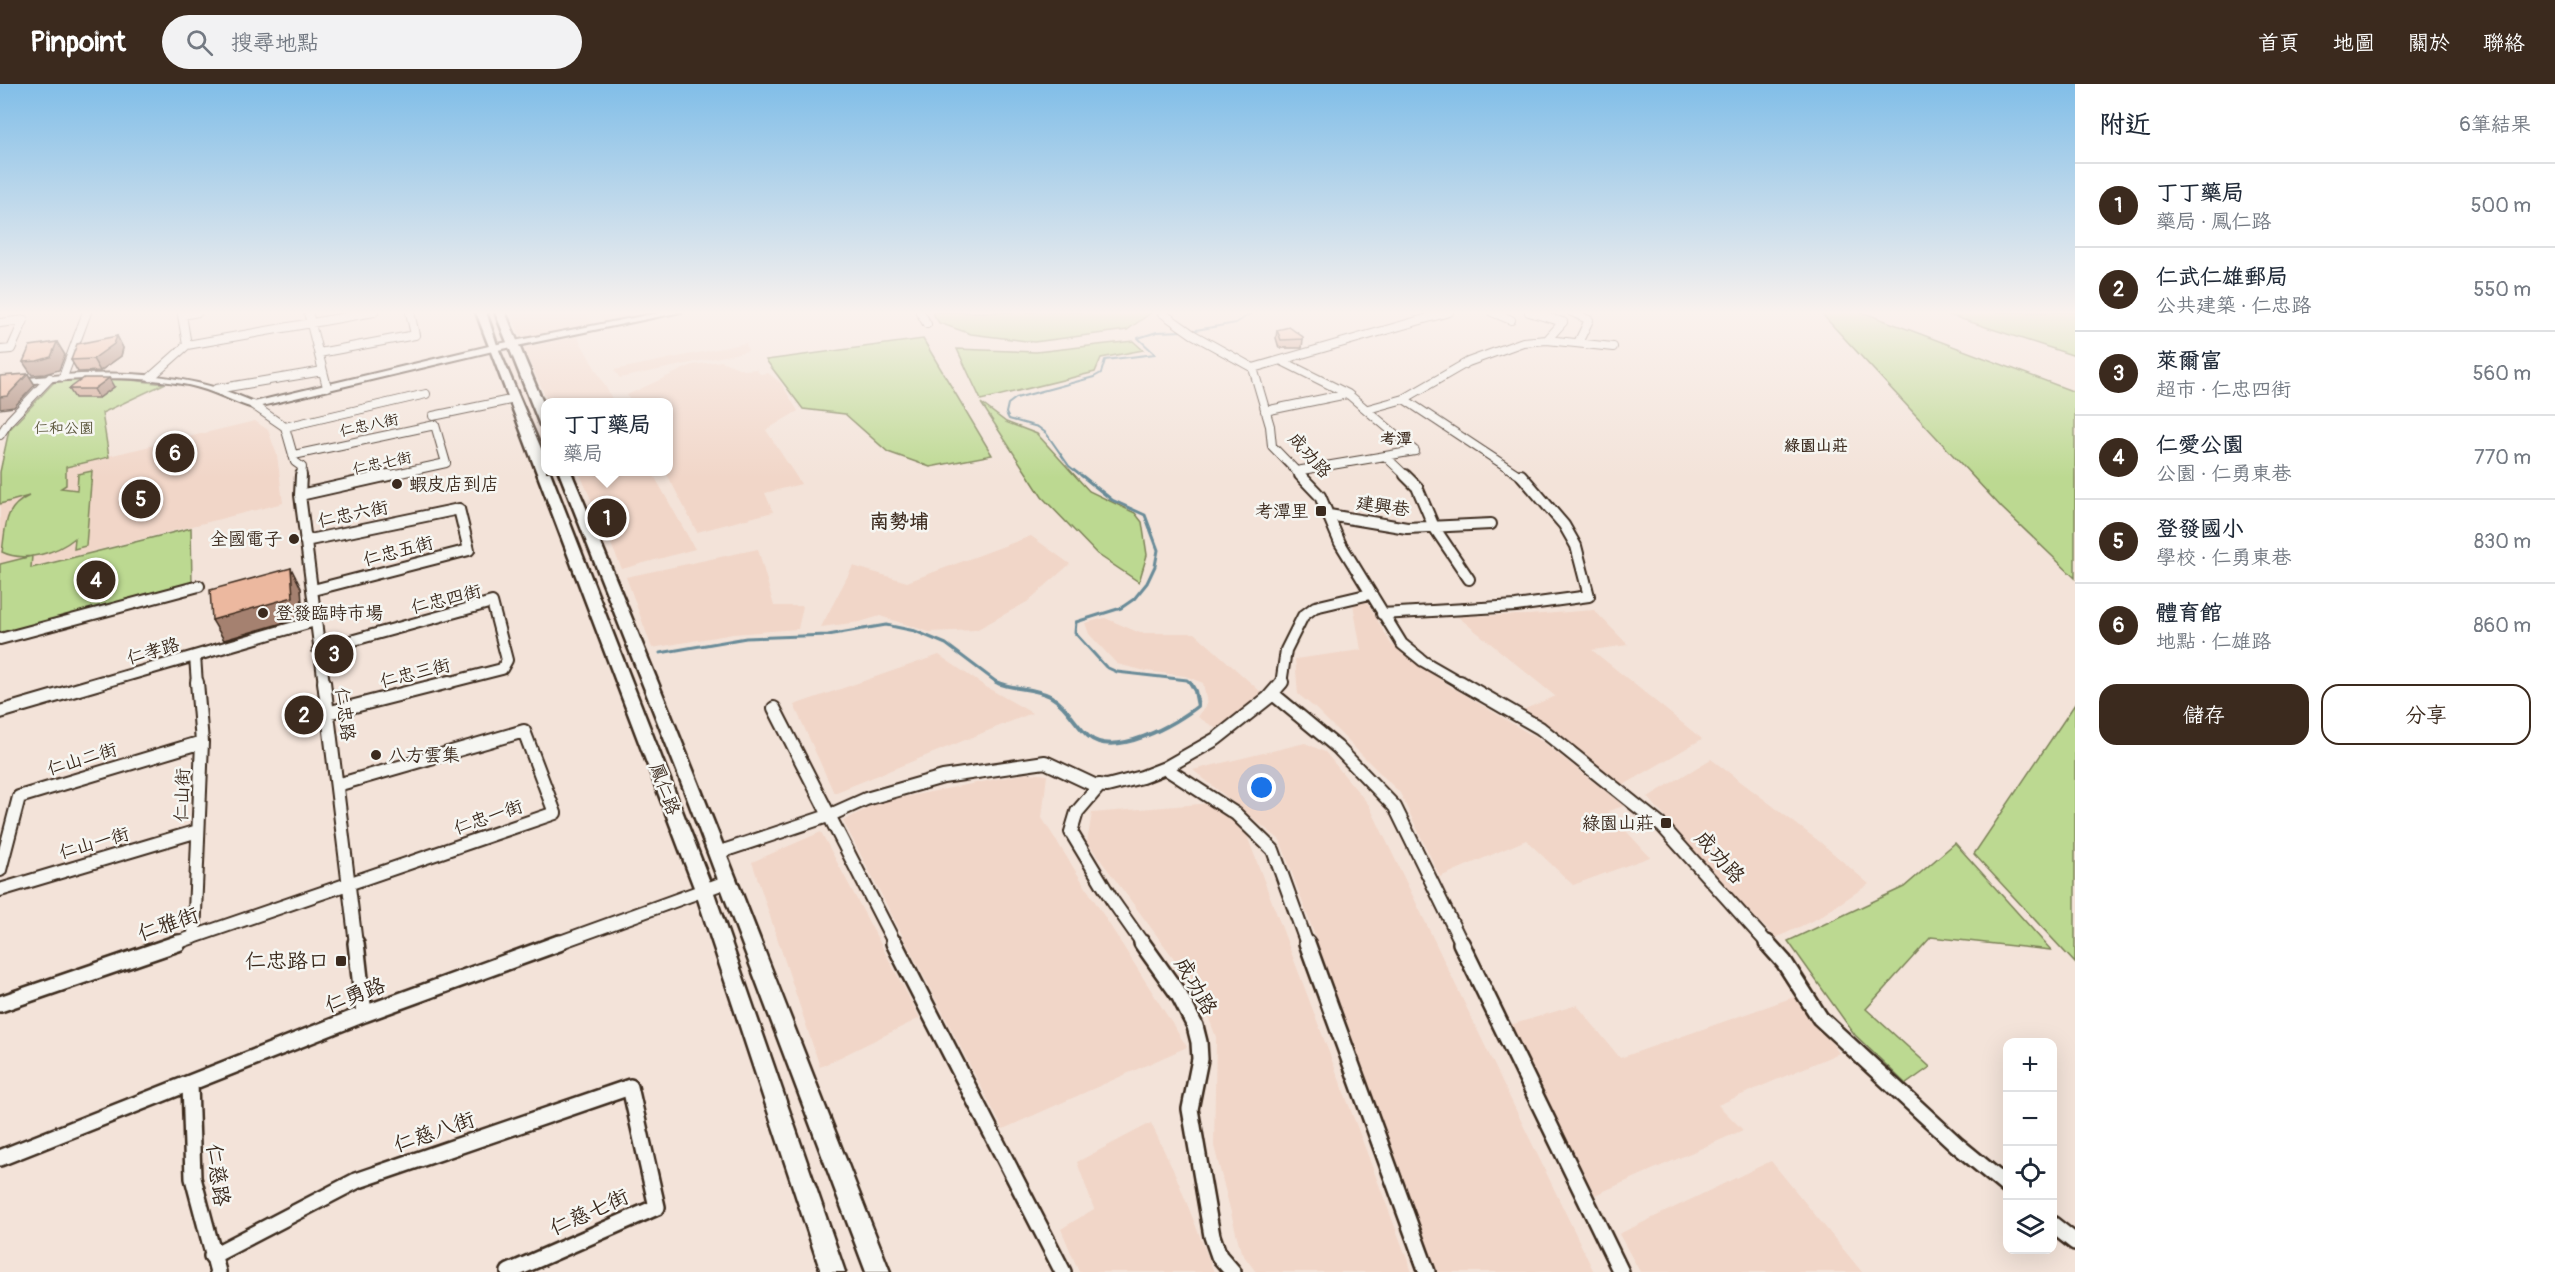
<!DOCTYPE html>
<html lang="zh-TW">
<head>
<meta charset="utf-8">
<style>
  body { margin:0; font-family:Pangolin,"LXGW WenKai TC",sans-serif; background:#f2f2f3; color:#1f2937 }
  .controls { position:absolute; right:18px; bottom:18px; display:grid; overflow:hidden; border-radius:12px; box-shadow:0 6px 24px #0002 }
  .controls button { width:54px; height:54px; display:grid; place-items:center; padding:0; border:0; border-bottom:2px solid #e0e1e3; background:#fff; color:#1f2937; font:30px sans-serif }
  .you { position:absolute; left:1262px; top:704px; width:21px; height:21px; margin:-15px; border:4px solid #fff; border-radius:50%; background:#1a73e8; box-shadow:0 0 0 9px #1a73e833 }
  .badge { display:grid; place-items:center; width:39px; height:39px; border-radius:50%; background:#3b2a1e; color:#fff; font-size:20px; font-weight:700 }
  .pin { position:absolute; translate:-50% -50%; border:3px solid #fff; box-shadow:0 2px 6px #0006 }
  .popup { position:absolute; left:541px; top:314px; width:132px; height:78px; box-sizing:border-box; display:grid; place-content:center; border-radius:12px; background:#fff; filter:drop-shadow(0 2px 4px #0005); font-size:20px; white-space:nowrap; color:#747a83 }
  .popup b { font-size:22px; color:#1f2937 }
  .popup::after { content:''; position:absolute; left:50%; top:100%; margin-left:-12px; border:12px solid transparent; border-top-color:#fff }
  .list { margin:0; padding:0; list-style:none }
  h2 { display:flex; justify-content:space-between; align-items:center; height:78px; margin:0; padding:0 24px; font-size:26px }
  h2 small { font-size:20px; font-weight:400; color:#747a83 }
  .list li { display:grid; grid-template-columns:39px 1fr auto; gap:18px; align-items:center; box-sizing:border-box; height:84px; padding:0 24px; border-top:2px solid #e0e1e3 }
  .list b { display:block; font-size:22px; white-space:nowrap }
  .list p { margin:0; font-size:20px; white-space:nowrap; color:#747a83 }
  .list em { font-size:20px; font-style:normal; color:#747a83 }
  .actions { display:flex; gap:12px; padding:18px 24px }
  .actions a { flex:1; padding:14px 0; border:2px solid #3b2a1e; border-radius:18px; text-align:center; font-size:21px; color:#3b2a1e }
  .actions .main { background:#3b2a1e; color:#fff }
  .icon { flex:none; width:33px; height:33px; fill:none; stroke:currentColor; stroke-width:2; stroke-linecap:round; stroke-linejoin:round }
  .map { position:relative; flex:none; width:2075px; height:1188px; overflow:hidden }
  header { display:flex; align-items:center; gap:36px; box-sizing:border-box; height:84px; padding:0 30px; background:#3b2a1e; color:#fff }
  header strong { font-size:28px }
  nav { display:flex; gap:33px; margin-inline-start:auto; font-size:21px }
  .search { width:420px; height:54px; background:#f2f2f3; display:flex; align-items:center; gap:15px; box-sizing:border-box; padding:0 21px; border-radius:33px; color:#747a83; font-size:22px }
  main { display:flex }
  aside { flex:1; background:#fff }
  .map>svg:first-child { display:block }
  .built { fill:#f1d6c8 }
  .green { fill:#bcd991; stroke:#7c8258; stroke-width:1.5 }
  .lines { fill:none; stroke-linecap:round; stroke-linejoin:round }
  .stream-far2 { stroke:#698b98; stroke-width:2 }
  .stream-far1 { stroke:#698b98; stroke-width:3 }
  .stream { stroke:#698b98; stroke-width:4 }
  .minor-far3-casing { stroke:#3b2a1e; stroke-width:10 }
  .minor-far2-casing { stroke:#3b2a1e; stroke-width:14 }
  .minor-far1-casing { stroke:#3b2a1e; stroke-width:16 }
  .minor-casing { stroke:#3b2a1e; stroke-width:20 }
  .tertiary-casing { stroke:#3b2a1e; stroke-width:4 }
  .secondary-casing { stroke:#3b2a1e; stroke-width:5 }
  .minor-far3 { stroke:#f6f6f2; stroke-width:8 }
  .minor-far2 { stroke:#f6f6f2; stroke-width:10 }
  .minor-far1 { stroke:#f6f6f2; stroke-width:12 }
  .minor { stroke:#f6f6f2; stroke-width:15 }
  .tertiary { fill:#f6f6f2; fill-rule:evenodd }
  .secondary { fill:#f6f6f2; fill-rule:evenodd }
  .wall { fill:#cb9e89; stroke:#3b2a1e; stroke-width:1.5 }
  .shaded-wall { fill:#a5816f; stroke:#3b2a1e; stroke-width:1.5 }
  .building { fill:#ecb89f; stroke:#3b2a1e; stroke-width:1.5 }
  .poi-dot { fill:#3b2a1e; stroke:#f6f6f2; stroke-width:2 }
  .labels { text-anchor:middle; stroke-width:5; stroke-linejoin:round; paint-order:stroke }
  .far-street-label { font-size:15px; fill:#3b2a1e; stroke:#f6f6f2 }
  .far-park-label { font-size:15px; fill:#5b563b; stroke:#f6f6f2 }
  .far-neighbourhood-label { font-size:16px; font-weight:bold; fill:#3b2a1e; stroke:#f6f6f2 }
  .street-label { font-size:18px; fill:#3b2a1e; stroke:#f6f6f2 }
  .poi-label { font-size:18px; fill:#3b2a1e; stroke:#f6f6f2; text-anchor:start }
  .neighbourhood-label { font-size:20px; font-weight:bold; fill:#3b2a1e; stroke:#f6f6f2 }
  .near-street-label { font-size:21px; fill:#3b2a1e; stroke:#f6f6f2 }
  .near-poi-label { font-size:21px; fill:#3b2a1e; stroke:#f6f6f2; text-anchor:end }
</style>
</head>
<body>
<header>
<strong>Pinpoint</strong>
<div class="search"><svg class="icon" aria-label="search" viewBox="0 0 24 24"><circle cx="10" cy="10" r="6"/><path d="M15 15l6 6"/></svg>搜尋地點</div>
<nav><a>首頁</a><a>地圖</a><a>關於</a><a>聯絡</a></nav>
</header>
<main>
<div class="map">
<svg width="2075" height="1188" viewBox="0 0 2075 1188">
  <rect width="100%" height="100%" fill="#f3e3d9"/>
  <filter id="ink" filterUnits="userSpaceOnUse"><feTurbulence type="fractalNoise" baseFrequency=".0167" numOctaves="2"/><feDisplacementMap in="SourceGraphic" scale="12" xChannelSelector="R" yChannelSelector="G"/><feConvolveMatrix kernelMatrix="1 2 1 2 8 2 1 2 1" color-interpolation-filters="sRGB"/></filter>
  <g filter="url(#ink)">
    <path class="built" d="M511 228H586L594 242 521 255Z
      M597 228H664L604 240Z
      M577 252 614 318H548L523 264Z
      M746 259 748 267 620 294 614 286Z
      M721 277 744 286 756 285 760 290 768 289 781 299 798 327 766 346 801 400 765 409 773 428 697 448 666 388H668V318H631L627 311 692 281Z
      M255 337 268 346 277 371 283 419 0 491V398Z
      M579 388H652L695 465 622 485Z
      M1031 452 1070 480 1027 518 976 546 929 548 880 532 860 538 821 543 853 482 907 498Z
      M758 465 774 522H803L798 545 733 550 652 564 626 493Z
      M1366 516 1391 560 1450 602 1543 658 1624 722 1608 727 1650 773 1573 801 1526 756 1440 793 1400 709 1316 625 1298 610 1295 575 1361 566 1353 520Z
      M1594 526 1628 561 1592 566 1702 655 1622 702 1523 626 1555 612 1457 532 1529 531Z
      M1105 534 1140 549H1195L1262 609 1220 647 1198 633 1207 620 1203 599 1185 592 1146 587 1117 580 1089 550 1085 539Z
      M939 571 986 603 1032 629 834 709 794 621Z
      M1305 659 1325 668 1369 721 1594 1188H1437L1280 756 1193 686Z
      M1711 675 1820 758 1869 800 1818 834 1776 854 1721 800 1648 713Z
      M1028 689 1047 691 1042 734 1187 963 1003 1045 843 737 879 718Z
      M1212 719 1246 749 1412 1188H1256L1241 1168 1214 1062 1216 953 1199 908 1087 758 1092 729Z
      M821 748 920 934 820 983 752 778Z
      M1797 912 1839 969 1718 1021 1743 1046 1595 1111 1510 941 1577 921 1620 974Z
      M1151 1039 1176 1092 1214 1188H1079L1061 1145 1094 1125 1077 1078Z
      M1771 1077 1862 1188H1640L1619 1150Z"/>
    <path class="green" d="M932 228H1152L1127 246 1034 258 971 250 939 239Z
      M1820 228H1862L2075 308V494L2002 424Z
      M1940 228H2075V272Z
      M923 255 992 371 930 383 888 368 845 330 803 325 766 276Z
      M1133 257 1143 266 1101 274 1095 288 981 316 957 265 1036 268Z
      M57 295H122L164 300 102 329 109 373 66 383V401L61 404 77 406 78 390 92 387 86 462 74 465 75 454C57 469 24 479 2 468 6 443 3 424 29 412L0 420V388L9 346Z
      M981 319 1006 338 1037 350 1089 407 1135 429 1142 438 1147 471 1139 498 1097 470 1042 413Z
      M191 444 192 500 0 550V480L32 472 31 484Z
      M2075 620V879L1974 770Z
      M1955 759 2051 866 1931 853 1866 925 1930 983 1906 1000 1855 951 1788 857 1904 803Z"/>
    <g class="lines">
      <path class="stream-far2" d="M1190 247 1236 239 1253 228
        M1083 393 1069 382 1046 349 1038 343 1009 335 1006 329 1008 320 1016 314 1094 293 1101 289 1105 276 1155 270 1138 254 1157 248 1183 247"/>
      <path class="stream-far1" d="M1081 391 1112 416 1145 431 1158 466 1155 482 1147 499 1134 515 1121 524 1076 538 1075 549 1106 583 1117 588 1187 596 1191 600
        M660 569 746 554 828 551 886 541 915 547 946 560 999 600"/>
      <path class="stream" d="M996 598C1013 606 1033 603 1050 612 1066 621 1074 639 1088 652 1114 675 1176 640 1198 622L1195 607 1190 598"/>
      <g class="minor-far3-casing">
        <path id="minor-far3" d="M182 228V231L198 228
          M308 228 327 303
          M920 228 927 240
          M1161 228 1192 250 1253 284 1449 228
          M1492 228 1511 236
          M1529 228 1563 238 1547 256
          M1572 228 1589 236 1578 259
          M182 231 187 261
          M0 239 24 236 11 265 0 266
          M319 269 415 251 410 228
          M1282 277 1348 310 1415 367
          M1253 284 1270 342 1272 362 1302 393
          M63 293 87 228
          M151 293 187 261 374 228
          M216 305 323 287
          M1404 315 1522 393
          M253 321 285 343 295 378 302 383 301 393
          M1368 325 1404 315 1468 278 1523 258 1547 256 1613 263
          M1265 327 1347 310
          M433 332 515 315
          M285 343 426 310
          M0 351 10 336 50 294
          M294 371 435 341 446 379 382 393
          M1386 373 1407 393
          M1296 387 1415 367"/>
      </g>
      <g class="minor-far2-casing">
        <path id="minor-far2" d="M301 391 300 411 324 600
          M1300 391 1320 412 1340 459 1402 560 1423 577 1463 600
          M1405 391 1417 403 1434 443 1469 495
          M300 411 389 391
          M1329 431 1407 444 1491 440
          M305 457 459 425 469 466 313 506
          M1382 530 1516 522 1589 512 1576 462 1564 441 1521 391
          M0 555 199 502
          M318 566 492 518 507 576 502 585 443 600
          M195 572 197 600
          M98 600 315 537
          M1281 600 1286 566 1303 532 1315 523 1370 510"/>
      </g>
      <g class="minor-far1-casing">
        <path id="minor-far1" d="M324 598 356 860
          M1460 598 1540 644 1662 742 1768 860
          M1273 610 1337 663 1395 723 1462 860
          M774 624 895 860
          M0 628 103 598
          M327 629 449 598
          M1165 684 1236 730 1273 766 1307 860
          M1100 701 1077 728 1071 748 1112 816 1143 860
          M717 769 828 732 866 715 943 693 1045 678 1094 701 1107 702 1142 693 1165 684 1216 655 1268 614 1282 598
          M0 786 19 713 202 658
          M0 806 198 747
          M194 853 202 658 197 598
          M173 860 555 729 524 647 337 701
          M555 860 729 797"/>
      </g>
      <g class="minor-casing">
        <path id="minor" d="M356 859 364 930
          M894 859 1063 1188
          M1142 859 1179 911 1195 942 1199 958 1200 975 1190 1025 1212 1152 1219 1172 1233 1188
          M1307 859 1427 1188
          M1461 859 1621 1188
          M1767 859 1784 878 1820 934 1957 1061 2008 1103
          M0 920 178 859
          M190 999 193 1094 218 1188
          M0 1074 364 930 559 859
          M2052 1140 2075 1158
          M212 1172 356 1097 630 1003 657 1123 509 1188"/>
      </g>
      <g class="tertiary-casing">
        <path id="tertiary" d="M663 228H681L493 267 253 324C230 317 213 306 188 301 126 289 62 295 0 303V297C87 287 173 281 254 318L493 261Z"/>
      </g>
      <g class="secondary-casing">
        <path id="secondary" d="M476 228H486L498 264 546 376V388H550L713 806 845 1188H821L695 806Z
          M495 228H505L546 326V344L540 341Z
          M559 388H571C683 653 785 921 890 1188H866L677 687Z"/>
      </g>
      <use href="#minor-far3" class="minor-far3"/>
      <use href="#minor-far2" class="minor-far2"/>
      <use href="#minor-far1" class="minor-far1"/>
      <use href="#minor" class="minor"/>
      <use href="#tertiary" class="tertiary"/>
      <use href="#secondary" class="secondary"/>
    </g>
    <path class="wall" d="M1277 246 1303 255 1302 264H1279L1276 254Z
      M117 252 123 264 121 272 100 287 78 288 71 276Z
      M114 303 99 314H75L69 305Z"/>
    <path class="shaded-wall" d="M117 252 123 264 121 272 100 287 93 275Z
      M57 258 65 271 59 286 45 290 32 291 23 278Z
      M28 290 35 301 14 323 0 325V313Z
      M109 294 114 303 99 314 94 305Z
      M291 484 301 504 303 533 224 556 212 536Z"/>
    <path class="building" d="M1289 243 1303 253V255L1281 256 1277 246Z
      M117 252 114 260 93 275 71 276 77 260Z
      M57 258 51 273 37 277 23 278 30 262Z
      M28 290 7 312 0 313V292Z
      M84 294H109L94 305H69Z
      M291 484 293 513 212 536 210 506Z"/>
  </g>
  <linearGradient id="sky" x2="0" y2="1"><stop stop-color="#81bee8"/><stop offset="0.58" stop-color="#faf2ee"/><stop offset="1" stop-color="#faf2ee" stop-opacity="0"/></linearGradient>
  <rect width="2075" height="394" fill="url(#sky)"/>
  <g class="poi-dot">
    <circle cx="397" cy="400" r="6"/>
    <rect x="1315" y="421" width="12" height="12" rx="3"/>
    <circle cx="294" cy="455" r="6"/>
    <circle cx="263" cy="529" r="6"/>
    <circle cx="376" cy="671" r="6"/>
    <rect x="1660" y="733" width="12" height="12" rx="3"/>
    <rect x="335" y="871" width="12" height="12" rx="3"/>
  </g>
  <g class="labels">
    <g class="far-street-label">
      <text transform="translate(369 341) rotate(-12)" y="5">仁忠八街</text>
      <text transform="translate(382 379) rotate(-12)" y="5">仁忠七街</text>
    </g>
    <g class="far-park-label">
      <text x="64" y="349">仁和公園</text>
    </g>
    <g class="far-neighbourhood-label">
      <text x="1396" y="360">考潭</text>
      <text x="1816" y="367">綠園山莊</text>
    </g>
    <g class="street-label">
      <text transform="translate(1310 371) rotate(48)" y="6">成功路</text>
      <text transform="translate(1383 422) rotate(8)" y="6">建興巷</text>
      <text transform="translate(353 430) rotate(-12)" y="6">仁忠六街</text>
      <text transform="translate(398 467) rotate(-15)" y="6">仁忠五街</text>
      <text transform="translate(446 515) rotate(-14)" y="6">仁忠四街</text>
      <text transform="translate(153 567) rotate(-16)" y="6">仁孝路</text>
      <text transform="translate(415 589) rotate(-14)" y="6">仁忠三街</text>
      <text transform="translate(345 630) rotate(83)" y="6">仁忠路</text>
      <text transform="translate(82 675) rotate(-17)" y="6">仁山二街</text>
      <text transform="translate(665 705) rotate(69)" y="6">鳳仁路</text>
      <text transform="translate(182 711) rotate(-88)" y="6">仁山街</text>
      <text transform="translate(488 733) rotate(-19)" y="6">仁忠一街</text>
      <text transform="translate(94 759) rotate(-16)" y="6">仁山一街</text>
    </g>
    <g class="poi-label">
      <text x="409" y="406">蝦皮店到店</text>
      <text x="1309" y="433" text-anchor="end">考潭里</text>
      <text x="282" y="461" text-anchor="end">全國電子</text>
      <text x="275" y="535">登發臨時市場</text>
      <text x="388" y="677">八方雲集</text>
      <text x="1654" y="745" text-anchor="end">綠園山莊</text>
    </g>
    <g class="neighbourhood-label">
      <text x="899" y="444">南勢埔</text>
    </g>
    <g class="near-street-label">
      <text transform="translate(1720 773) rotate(48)" y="7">成功路</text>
      <text transform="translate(168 840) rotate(-19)" y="7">仁雅街</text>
      <text transform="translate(1196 902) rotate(60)" y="7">成功路</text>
      <text transform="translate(355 911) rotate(-21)" y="7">仁勇路</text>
      <text transform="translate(434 1048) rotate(-19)" y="7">仁慈八街</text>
      <text transform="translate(218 1091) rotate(82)" y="7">仁慈路</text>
      <text transform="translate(589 1128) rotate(-24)" y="7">仁慈七街</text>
    </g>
    <g class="near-poi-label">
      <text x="329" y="884">仁忠路口</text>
    </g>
  </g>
</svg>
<div class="controls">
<button>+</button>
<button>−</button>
<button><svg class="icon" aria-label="locate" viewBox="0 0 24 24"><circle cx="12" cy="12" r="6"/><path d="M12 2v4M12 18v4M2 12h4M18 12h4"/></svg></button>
<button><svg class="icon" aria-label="layers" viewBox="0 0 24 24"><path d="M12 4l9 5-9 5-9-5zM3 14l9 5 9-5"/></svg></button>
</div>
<div class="you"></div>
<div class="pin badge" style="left:607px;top:434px">1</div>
<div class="popup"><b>丁丁藥局</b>藥局</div>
<div class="pin badge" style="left:304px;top:631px">2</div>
<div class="pin badge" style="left:334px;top:570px">3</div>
<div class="pin badge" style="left:96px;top:496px">4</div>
<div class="pin badge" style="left:141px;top:415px">5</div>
<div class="pin badge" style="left:175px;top:369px">6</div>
</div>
<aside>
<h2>附近<small>6筆結果</small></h2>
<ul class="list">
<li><span class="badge">1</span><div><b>丁丁藥局</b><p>藥局 · 鳳仁路</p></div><em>500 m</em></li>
<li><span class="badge">2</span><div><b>仁武仁雄郵局</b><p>公共建築 · 仁忠路</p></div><em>550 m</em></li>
<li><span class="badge">3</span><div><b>萊爾富</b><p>超市 · 仁忠四街</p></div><em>560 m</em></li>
<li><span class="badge">4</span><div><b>仁愛公園</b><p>公園 · 仁勇東巷</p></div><em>770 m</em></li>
<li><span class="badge">5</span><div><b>登發國小</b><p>學校 · 仁勇東巷</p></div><em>830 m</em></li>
<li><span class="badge">6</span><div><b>體育館</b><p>地點 · 仁雄路</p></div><em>860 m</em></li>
</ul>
<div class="actions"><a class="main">儲存</a><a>分享</a></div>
</aside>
</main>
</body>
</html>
